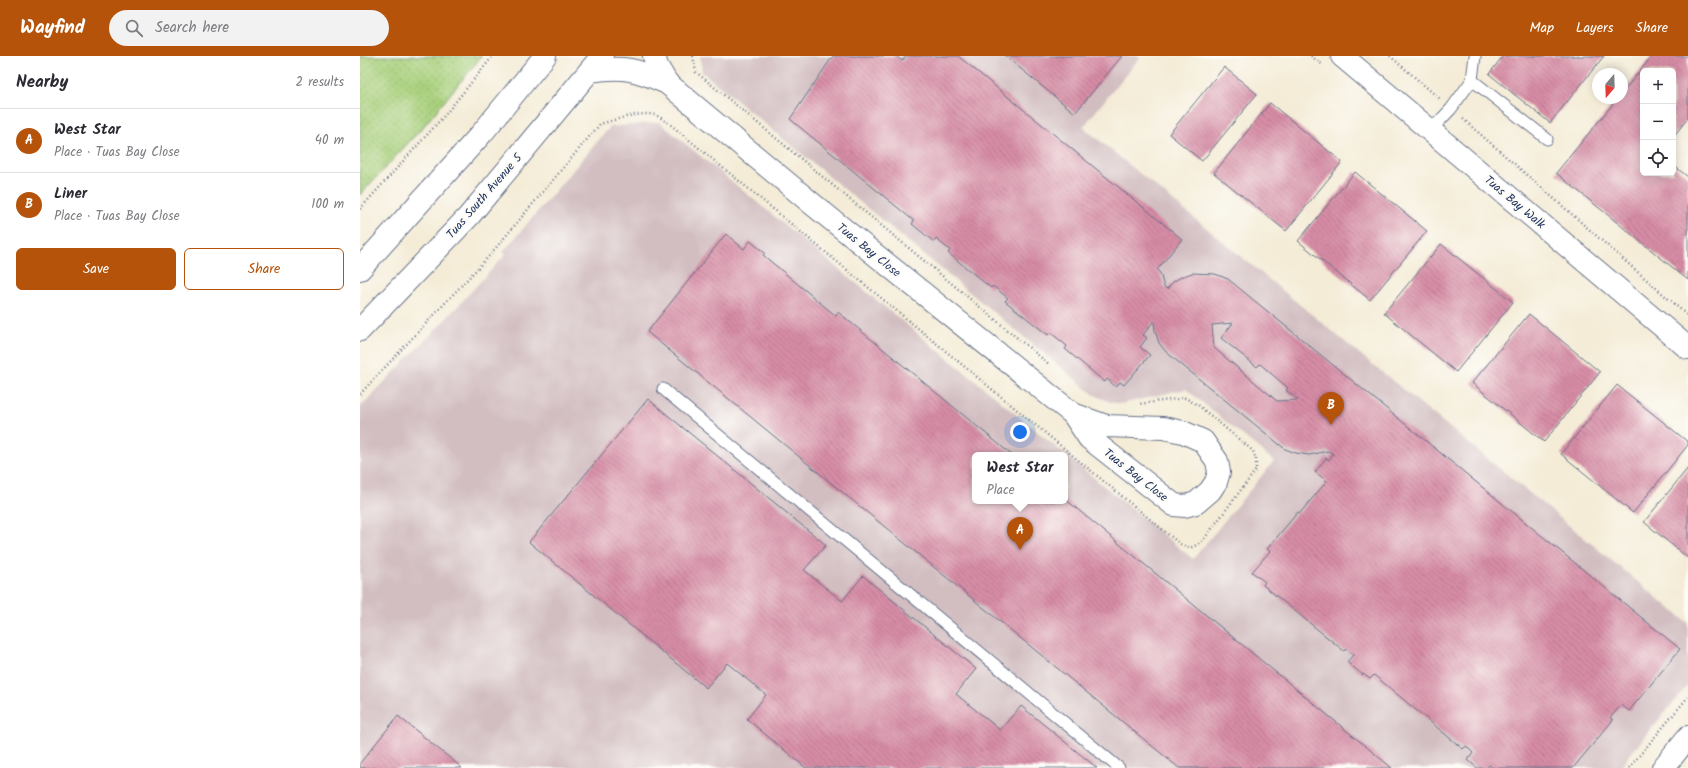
<!DOCTYPE html>
<html lang="en">
<head>
<meta charset="utf-8">
<style>
  body { margin:0; font-family:Kalam,sans-serif; background:#f2f2f3; color:#2b2b33 }
  .controls { position:absolute; right:12px; top:12px; display:grid; overflow:hidden; border-radius:6px; box-shadow:0 2px 10px #0003 }
  .controls button { width:36px; height:36px; display:grid; place-items:center; padding:0; border:0; border-bottom:1px solid #e1e1e2; background:#fff; color:#2b2b33; font:20px sans-serif }
  .compass { position:absolute; left:1232px; top:12px; width:36px; height:36px; border-radius:50%; background:#fff; box-shadow:0 2px 10px #0003; rotate:199deg }
  .you { position:absolute; left:660px; top:376px; width:14px; height:14px; margin:-10px; border:3px solid #fff; border-radius:50%; background:#1a73e8; box-shadow:0 0 0 6px #1a73e833 }
  .badge { display:grid; place-items:center; width:26px; height:26px; border-radius:50%; background:#b45309; color:#fff; font-size:13px; font-weight:700 }
  .pin { position:absolute; translate:-50% -33px; filter:drop-shadow(0 1px 2px #0008) }
  .pin::after { content:''; position:absolute; top:21px; width:14px; height:12px; background:inherit; clip-path:polygon(0 0,100% 0,50% 100%) }
  .popup { position:absolute; left:612px; top:396px; width:96px; height:52px; box-sizing:border-box; display:grid; place-content:center; border-radius:6px; background:#fff; filter:drop-shadow(0 1px 3px #0005); font-size:13px; white-space:nowrap; color:#7c7c81 }
  .popup b { font-size:15px; color:#2b2b33 }
  .popup::after { content:''; position:absolute; left:50%; top:100%; margin-left:-8px; border:8px solid transparent; border-top-color:#fff }
  .list { margin:0; padding:0; list-style:none }
  h2 { display:flex; justify-content:space-between; align-items:center; height:52px; margin:0; padding:0 16px; font-size:17px }
  h2 small { font-size:13px; font-weight:400; color:#7c7c81 }
  .list li { display:grid; grid-template-columns:26px 1fr auto; gap:12px; align-items:center; box-sizing:border-box; height:64px; padding:0 16px; border-top:1px solid #e1e1e2 }
  .list b { display:block; font-size:15px; white-space:nowrap }
  .list p { margin:0; font-size:13px; white-space:nowrap; color:#7c7c81 }
  .list em { font-size:13px; font-style:normal; color:#7c7c81 }
  .actions { display:flex; gap:8px; padding:12px 16px }
  .actions a { flex:1; padding:9px 0; border:1px solid #b45309; border-radius:6px; text-align:center; font-size:14px; color:#b45309 }
  .actions .main { background:#b45309; color:#fff }
  .icon { flex:none; width:22px; height:22px; fill:none; stroke:currentColor; stroke-width:2; stroke-linecap:round; stroke-linejoin:round }
  .map { position:relative; flex:none; width:1328px; height:712px; overflow:hidden }
  header { display:flex; align-items:center; gap:24px; box-sizing:border-box; height:56px; padding:0 20px; background:#b45309; color:#fff }
  header strong { font-size:19px }
  nav { display:flex; gap:22px; margin-inline-start:auto; font-size:14px }
  .search { width:280px; height:36px; background:#f2f2f3; display:flex; align-items:center; gap:10px; box-sizing:border-box; padding:0 14px; border-radius:22px; color:#7c7c81; font-size:15px }
  main { display:flex }
  aside { flex:1; background:#fff }
  .map>svg:first-child { display:block }
  .industrial { fill:#d2bec1; fill-rule:evenodd }
  .grass { fill:url(#grass-dots); stroke:#62806c }
  .building { fill:url(#building-back-hatch); fill-rule:evenodd }
  .lines { fill:none; stroke-linecap:round; stroke-linejoin:round }
  .service-casing { stroke:#677188; stroke-width:13 }
  .minor-casing { stroke:#677188; stroke-width:24 }
  .tertiary-casing { stroke:#677188; stroke-width:24 }
  .path { stroke:#677188; stroke-width:2.5; stroke-dasharray:1 3; stroke-linecap:butt }
  .service { stroke:#fff; stroke-width:11 }
  .minor { stroke:#fff; stroke-width:22 }
  .tertiary { stroke:#fff; stroke-width:22 }
  .labels { text-anchor:middle; stroke-width:4; stroke-linejoin:round; paint-order:stroke }
  .street-label { font-size:12px; fill:#1b2f5e; stroke:#fdfcf7 }
</style>
</head>
<body>
<header>
<strong>Wayfind</strong>
<div class="search"><svg class="icon" aria-label="search" viewBox="0 0 24 24"><circle cx="10" cy="10" r="6"/><path d="M15 15l6 6"/></svg>Search here</div>
<nav><a>Map</a><a>Layers</a><a>Share</a></nav>
</header>
<main>
<aside>
<h2>Nearby<small>2 results</small></h2>
<ul class="list">
<li><span class="badge">A</span><div><b>West Star</b><p>Place · Tuas Bay Close</p></div><em>40 m</em></li>
<li><span class="badge">B</span><div><b>Liner</b><p>Place · Tuas Bay Close</p></div><em>100 m</em></li>
</ul>
<div class="actions"><a class="main">Save</a><a>Share</a></div>
</aside>
<div class="map">
<svg width="1328" height="712" viewBox="0 0 1328 712">
  <defs>
    <pattern id="grass-dots" width="8" height="8" patternUnits="userSpaceOnUse"><rect width="8" height="8" fill="#a8d07b"/><path d="M2 2h.1M6 6h.1" fill="none" stroke="#90b36d" stroke-width="1.8" stroke-linecap="round"/></pattern>
    <pattern id="building-back-hatch" width="6" height="6" patternUnits="userSpaceOnUse"><rect width="6" height="6" fill="#d78ca5"/><path d="M-1 5l2 2M0 0l6 6M5-1l2 2" fill="none" stroke="#ae738a"/></pattern>
  </defs>
  <rect width="100%" height="100%" fill="#fdfcf7"/>
  <filter id="ink" filterUnits="userSpaceOnUse"><feTurbulence type="fractalNoise" baseFrequency=".025" numOctaves="2"/><feDisplacementMap in="SourceGraphic" scale="8" xChannelSelector="R" yChannelSelector="G"/><feConvolveMatrix kernelMatrix="1 2 1 2 8 2 1 2 1" color-interpolation-filters="sRGB"/></filter>
  <filter id="wash" filterUnits="userSpaceOnUse"><feTurbulence type="fractalNoise" baseFrequency=".012" numOctaves="4" result="noise"/><feDisplacementMap in="SourceGraphic" scale="16" xChannelSelector="R" yChannelSelector="G"/><feGaussianBlur stdDeviation="0.9" result="paint"/><feColorMatrix in="noise" values="0 0 0 0 0 0 0 0 0 0 0 0 0 0 0 0 0 1.4 0 .05"/><feComposite in="paint" operator="in"/></filter>
  <g filter="url(#wash)">
    <rect width="100%" height="100%" fill="#f4ecd7"/>
    <path class="industrial" d="M340 0H781L723 71 1328 567V629L1259 712H0V351L84 265 146 198 143 196 250 71 299 66 833 503 914 405 826 333 760 348 747 345 733 338 342 16ZM615 399H705V445H615Z"/>
    <path class="grass" d="M0 0H122L63 71 0 139Z"/>
    <g id="blocks">
      <path class="building" d="M473 0H536L542 5 546 0H598L822 183 797 214 800 217 804 231 807 233 813 226 821 221 832 217 855 218 868 223 1320 593 1269 655 1261 649 1250 662 1253 664 1213 712H1133L1129 709 1127 712H1117L1108 704 1113 697 1106 690 1103 693 1014 619 1010 623 1003 618V619L987 606 993 599 986 593 984 595 903 529 905 526 892 516 910 495 907 493 938 456 940 457 967 425 955 416 966 402 969 404 973 398 968 395 949 399 936 397 925 393 806 296 799 287 795 275 794 265 783 279 787 282 780 291 790 299 764 329 760 326 756 331 747 323 745 326 705 293 707 290 690 276 688 279 645 245 648 242 633 230 631 232 588 197 590 194 576 183 574 186 552 168 554 165 430 63ZM873 267 861 282 897 311 900 308 928 332 926 334 938 344 917 345 854 292 852 269Z
        M645 0H762L715 57Z
        M1143 0H1244L1190 67 1129 18Z
        M1292 0H1328V62L1313 81V15H1283V117H1313V109L1328 121V224L1196 117 1258 42H1262V37Z
        M864 11 897 38 842 105 809 78Z
        M910 47 982 106 926 175 854 117Z
        M995 116 1067 175 1010 244 938 185Z
        M366 178 384 193 390 185 405 197 403 199 476 260 478 256 652 399H615V445H705V443L1032 712H819L287 276Z
        M1081 188 1153 246 1096 316 1024 257Z
        M1169 258 1240 316 1184 386 1112 327Z
        M1257 329 1328 386V389L1273 457 1201 398Z
        M288 343 466 489 444 514 482 545 503 520 616 613 596 638 640 674 661 650 737 712H446L387 663 406 639 367 607 346 632 169 486Z
        M1328 412V502L1284 466Z
        M38 660 102 712H0V707Z"/>
    </g>
  </g>
  <g filter="url(#ink)">
    <use href="#blocks" fill-opacity="0" stroke="#677188" stroke-width="1"/>
    <g class="lines">
      <g class="service-casing">
        <path id="service" d="M1112 24 1187 83
          M1071 74 1091 53 1112 24 1115 0
          M303 333 759 712"/>
      </g>
      <g class="minor-casing">
        <path id="minor" d="M982 0 1328 292
          M307 27 456 151 713 358 729 382 814 449 825 450 836 447 850 435 856 426 859 416 857 405 843 385 823 376 803 372 746 370 713 358
          M1303 712 1328 681"/>
      </g>
      <g class="tertiary-casing">
        <path id="tertiary" d="M294 0 297 10 307 27
          M230 15C264 10 276 13 307 27
          M0 213 123 76 185 0
          M0 274 109 160 242 0"/>
      </g>
      <path class="path" d="M333 0 336 16 690 309
        M951 0 963 9
        M1030 0 1080 43
        M1103 63 1328 260
        M0 153 84 60 133 0
        M0 338 129 200 240 68C255 64 280 55 295 59 301 61 306 66 311 69L820 488 830 492 841 487 896 414V403L893 395 838 349 825 342 778 348
        M1269 712 1328 641"/>
      <use href="#service" class="service"/>
      <use href="#minor" class="minor"/>
      <use href="#tertiary" class="tertiary"/>
    </g>
  </g>
  <g class="labels">
    <g class="street-label">
      <text transform="translate(124 140) rotate(-49)" y="4">Tuas South Avenue 5</text>
      <text transform="translate(1155 146) rotate(40)" y="4">Tuas Bay Walk</text>
      <text transform="translate(509 194) rotate(39)" y="4">Tuas Bay Close</text>
      <text transform="translate(776 419) rotate(38)" y="4">Tuas Bay Close</text>
    </g>
  </g>
</svg>
<div class="controls">
<button>+</button>
<button>−</button>
<button><svg class="icon" aria-label="locate" viewBox="0 0 24 24"><circle cx="12" cy="12" r="6"/><path d="M12 2v4M12 18v4M2 12h4M18 12h4"/></svg></button>
</div>
<svg class="compass" viewBox="-18 -18 36 36"><path d="M0-13l5 13h-10z" fill="#e53935"/><path d="M0 13l5-13h-10z" fill="#7c7c81"/></svg>
<div class="you"></div>
<div class="pin badge" style="left:660px;top:494px">A</div>
<div class="popup"><b>West Star</b>Place</div>
<div class="pin badge" style="left:971px;top:369px">B</div>
</div>
</main>
</body>
</html>
